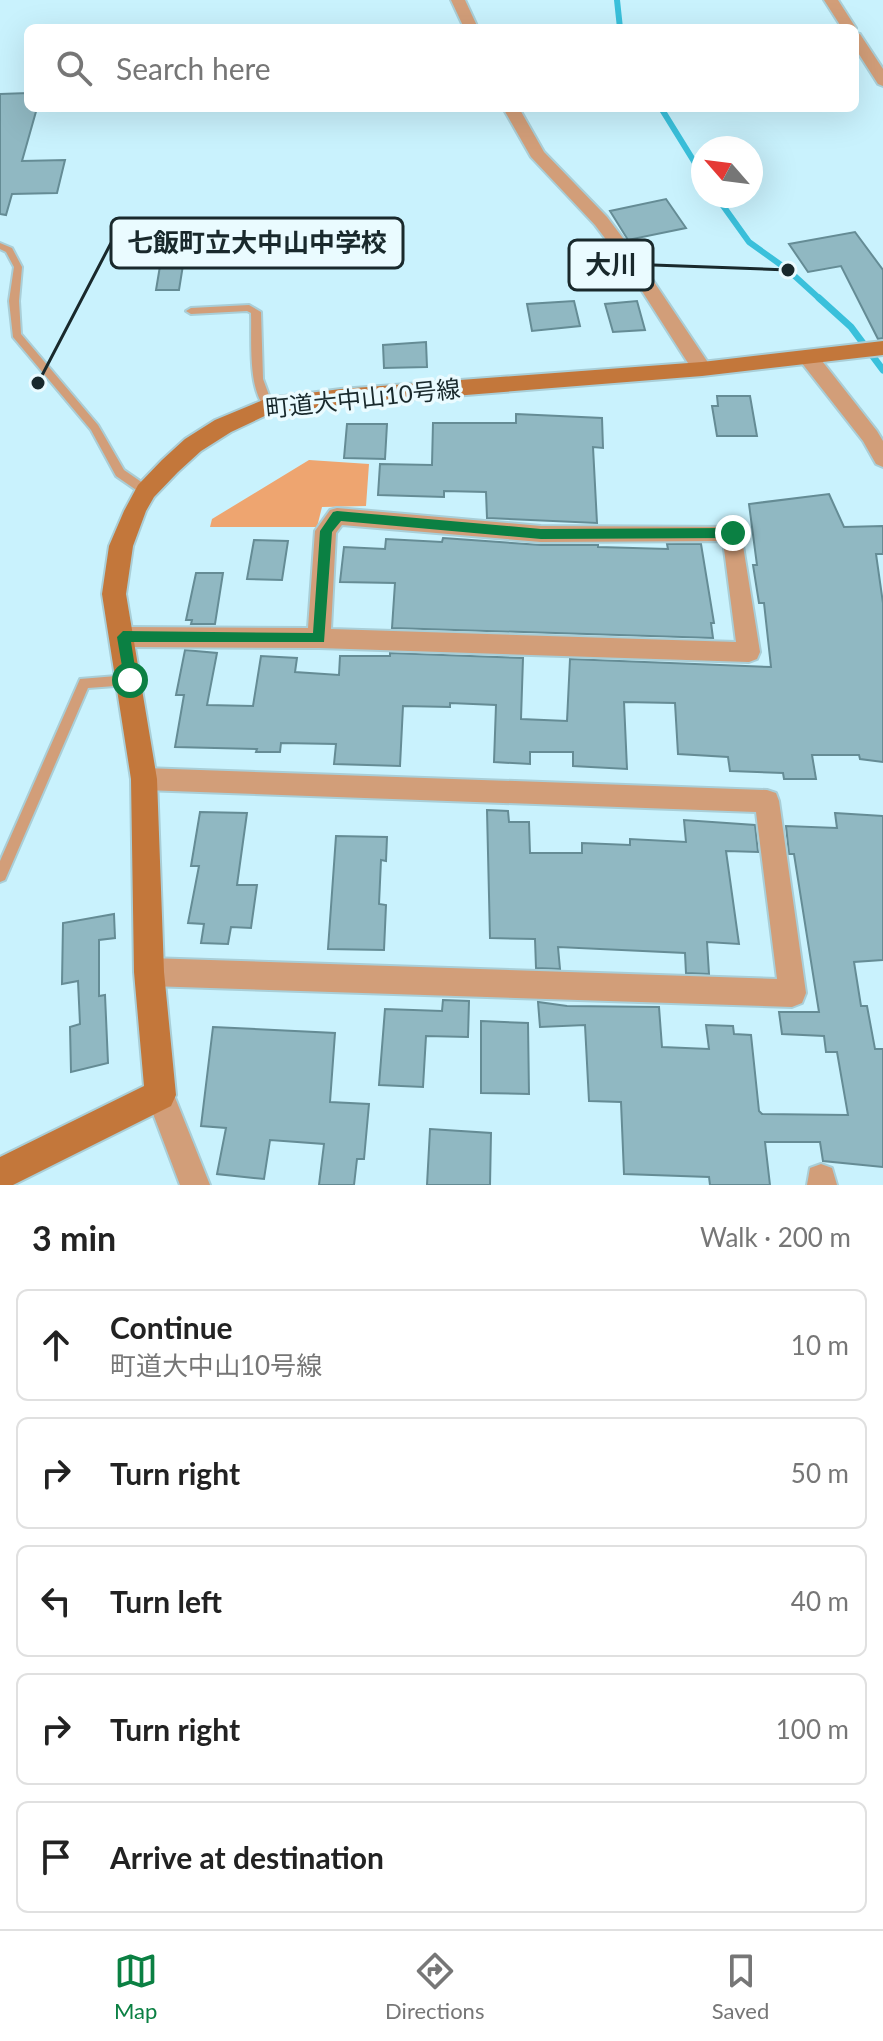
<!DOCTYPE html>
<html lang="en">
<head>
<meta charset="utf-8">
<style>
  body { margin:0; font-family:Lato,"Noto Sans JP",sans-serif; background:#f2f2f2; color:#222 }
  .compass { position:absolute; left:691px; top:136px; width:72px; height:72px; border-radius:50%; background:#fff; box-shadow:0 8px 32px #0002; rotate:298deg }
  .stop { position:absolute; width:24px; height:24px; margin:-18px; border:6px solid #0b8043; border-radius:50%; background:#fff }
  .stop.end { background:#0b8043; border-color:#fff; box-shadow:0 2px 8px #0008 }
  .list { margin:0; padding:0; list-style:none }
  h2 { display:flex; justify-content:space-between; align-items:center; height:104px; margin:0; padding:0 32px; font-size:34px }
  h2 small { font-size:26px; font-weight:400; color:#767676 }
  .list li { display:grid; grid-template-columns:52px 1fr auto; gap:24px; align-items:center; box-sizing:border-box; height:112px; margin:0 16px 16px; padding:0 16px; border:2px solid #e0e0e0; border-radius:12px }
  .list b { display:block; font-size:30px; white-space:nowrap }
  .list p { margin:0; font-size:26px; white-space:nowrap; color:#767676 }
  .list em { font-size:26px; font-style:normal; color:#767676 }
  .icon { flex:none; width:44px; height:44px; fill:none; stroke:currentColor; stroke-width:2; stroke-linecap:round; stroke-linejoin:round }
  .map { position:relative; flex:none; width:883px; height:1185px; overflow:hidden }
  .search { position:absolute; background:#fff; box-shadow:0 8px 32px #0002; left:24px; right:24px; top:24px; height:88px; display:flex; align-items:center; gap:20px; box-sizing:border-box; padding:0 28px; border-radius:12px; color:#767676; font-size:30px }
  .sheet { height:744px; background:#fff }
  nav { display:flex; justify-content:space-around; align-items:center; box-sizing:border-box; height:112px; border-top:2px solid #e0e0e0; background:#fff; font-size:22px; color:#767676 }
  nav a { display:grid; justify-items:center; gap:4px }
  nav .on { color:#0b8043 }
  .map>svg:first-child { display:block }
  .green { fill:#eea570 }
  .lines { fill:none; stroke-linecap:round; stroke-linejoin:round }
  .stream-far1 { stroke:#3ac0db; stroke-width:6 }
  .stream { stroke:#3ac0db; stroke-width:7 }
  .building { fill:#90b8c2; stroke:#658c95; stroke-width:2 }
  .lane-casing { stroke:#a9ced7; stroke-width:4 }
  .street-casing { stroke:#a9ced7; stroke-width:4 }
  .secondary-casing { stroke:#a9ced7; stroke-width:4 }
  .lane { fill:#d29e79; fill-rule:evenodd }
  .street { fill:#d29e79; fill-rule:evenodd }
  .secondary { fill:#c3773b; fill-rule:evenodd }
  .route { fill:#0b8043 }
  .labels { text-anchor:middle; stroke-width:7; stroke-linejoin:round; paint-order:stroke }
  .street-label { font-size:24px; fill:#19292c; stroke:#eafbff }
  .leader { fill:none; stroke:#19292c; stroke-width:3 }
  .callout-dot { fill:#19292c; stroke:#eafbff; stroke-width:3 }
  .callout { fill:#eafbff; stroke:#19292c; stroke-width:3 }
  .callout-label { font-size:26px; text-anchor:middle; font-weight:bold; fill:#19292c }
</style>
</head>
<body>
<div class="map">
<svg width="883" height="1185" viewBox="0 0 883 1185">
  <rect width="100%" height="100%" fill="#c9f2fd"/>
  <path class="green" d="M309 460 369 464 366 506 322 507 317 527H210L212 519Z"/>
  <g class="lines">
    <path class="stream-far1" d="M617 0 620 28
      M661 108 703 176
      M716 196 749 242 788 270 821 300"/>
    <path class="stream" d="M819 298 851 327 883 370"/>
  </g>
  <path class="building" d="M28 93V108H37L22 161 65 160 57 193 12 194 6 215 0 214V94Z
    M666 199 686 228 628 240 610 211Z
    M855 232 883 270V338L878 339 841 266 808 272 789 244Z
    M183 265 179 290H156L160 266Z
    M574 301 580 326 532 331 527 304Z
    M637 301 645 330 613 332 605 304Z
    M426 342 427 367 384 368 383 345Z
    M717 396H750L757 436H717L712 406H718Z
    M516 414 602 418 603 448 593 447 597 523 487 518 486 492 444 491V497L378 495 380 464 432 465 433 423H516Z
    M347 424H387L385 459 344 458Z
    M829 494 844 527 883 526V554H876L883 603V762L860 759 859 755H812L816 779H784L783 773 730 771 728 757 678 754 675 703 624 702 627 769 573 766V752H530V764L494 762 496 705 450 703V707L403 706 400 766 334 764 336 744 281 743 280 752H256L257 749 175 747 184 695H176L185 650 217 653 207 705 253 706 261 656 297 658 295 672 339 675 340 656H390V653L523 658 521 719 567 721 570 659 771 667 764 603H759L753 565H757L749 504Z
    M443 538 541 545H598V547L668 549 667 544H701L714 623H711L713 638 392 628 395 583 340 582 344 547 385 549 386 539 442 542Z
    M254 540 288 541 282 580 247 579Z
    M196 573H223L215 624H191L192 620H186Z
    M487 810 508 811 509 822H529L530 853H582V843L630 845V839L686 842 684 820 755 825 758 852 726 851 739 944 707 942 709 974 686 973 685 953 558 947 560 969 536 968 535 939 490 938Z
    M200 812 247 813 237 885H257L251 928 231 927 228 944 201 943 204 924 188 923 199 866H191Z
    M835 813 883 816V960L854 962 861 1006H867L875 1049H883V1167L823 1161 820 1142H765L770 1185H710L709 1177 624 1174 621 1102 589 1101 585 1025 540 1027 538 1002 567 1006 659 1007 662 1047 709 1049 706 1025 733 1026 734 1034 751 1035 759 1111 762 1114 848 1115 837 1052H826L824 1036 782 1034 779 1012H819L794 854H789L786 826 837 828Z
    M336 836 387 837 386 861 381 860 379 904 386 905 384 950 328 949Z
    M114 914 115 938 99 940V996L105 995 108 1063 71 1072 70 1027 80 1024 78 981 62 984 63 923Z
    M443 1000 469 1001 468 1037 426 1036 423 1087 379 1085 385 1009 442 1011Z
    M481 1021 528 1023 529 1094 481 1093Z
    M213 1027 335 1033 330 1102 369 1104 364 1159H357L354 1185H319L324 1144 270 1140 264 1179 217 1174 226 1128 201 1126Z
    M430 1129 491 1133 490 1185H427Z"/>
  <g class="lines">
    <g class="lane-casing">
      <path id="lane" d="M0 243 12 248 22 267 19 301 21 334 98 425 124 470 150 488 151 491 150 494H142L116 476 91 430 13 337 9 301 14 267 6 252 0 249Z
        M249 305 261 312 263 379 273 406 268 410C247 394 252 338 251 313L247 311 191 314 186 311 191 308Z
        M129 675 133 676 135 680 133 684 129 685 88 688 5 880 0 882V861L80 679Z"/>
    </g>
    <g class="street-casing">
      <path id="street" d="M451 0H465L478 28H464Z
        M824 0H838L856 28 855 30 842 28Z
        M855 33 860 34 883 69V86L878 84 855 48Z
        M503 108H519L544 152 607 217 638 258 709 364 711 369 709 374H695L626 266 595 225 531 157Z
        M808 350 815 352 877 431 883 441V467L876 464 863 441 801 362 799 357 801 352Z
        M337 508 541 526 740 527 760 652 757 659 749 662 319 648 123 647 115 644 112 637 115 630 123 627 308 628 315 531 330 510ZM342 525 541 542 723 541 736 642 331 629 336 533Z
        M144 768 767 790 776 793 779 801 806 993 802 1003 792 1007 149 986 139 982 135 972 139 962 149 958 777 979 756 812 144 790 135 787 132 779 135 771Z
        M160 1081 170 1085 210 1185H180L146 1095 150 1085Z
        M821 1164 832 1168 837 1185H807L810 1168Z"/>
    </g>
    <g class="secondary-casing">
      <path id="secondary" d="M883 341V355L702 376 341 405 271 413 231 432 201 451 178 472 154 497 146 511 133 546 126 594 157 779 164 972 176 1095 171 1106 13 1185H0V1157L144 1086 134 972 131 779 102 594 109 546 124 511 138 485 162 460 185 439 215 420 268 398 341 389 702 362Z"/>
    </g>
    <use href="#lane" class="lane"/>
    <use href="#street" class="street"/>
    <use href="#secondary" class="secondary"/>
  </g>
  <path class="route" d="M337 511 541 529 733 528 740 533 733 538 541 539 341 521 332 532 324 642H131L137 680 135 684H125L117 637 123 631 313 633 320 531 333 512Z"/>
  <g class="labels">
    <g class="street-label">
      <text transform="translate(363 399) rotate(-6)" y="8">町道大中山10号線</text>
    </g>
  </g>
  <path class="leader" d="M38 383L111 243M788 270L653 265"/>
  <g class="callout-dot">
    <circle cx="38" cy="383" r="8"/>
    <circle cx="788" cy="270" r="8"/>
  </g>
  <g class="callout">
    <rect x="111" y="218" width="292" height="50" rx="8"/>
    <rect x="569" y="240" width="84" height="50" rx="8"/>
  </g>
  <g class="callout-label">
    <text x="257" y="252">七飯町立大中山中学校</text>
    <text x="611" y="274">大川</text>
  </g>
</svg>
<svg class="compass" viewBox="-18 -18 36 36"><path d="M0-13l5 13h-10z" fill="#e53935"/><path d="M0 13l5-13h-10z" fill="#767676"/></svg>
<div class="stop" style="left:130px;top:680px"></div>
<div class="stop end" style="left:733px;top:533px"></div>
<div class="search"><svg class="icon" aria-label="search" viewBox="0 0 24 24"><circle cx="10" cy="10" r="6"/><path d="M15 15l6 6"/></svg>Search here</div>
</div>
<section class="sheet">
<h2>3 min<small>Walk · 200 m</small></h2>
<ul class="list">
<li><svg class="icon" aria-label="ahead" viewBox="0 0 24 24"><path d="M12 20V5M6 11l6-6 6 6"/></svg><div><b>Continue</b><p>町道大中山10号線</p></div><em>10 m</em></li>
<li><svg class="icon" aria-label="right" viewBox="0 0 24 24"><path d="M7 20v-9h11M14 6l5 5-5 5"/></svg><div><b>Turn right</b></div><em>50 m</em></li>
<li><svg class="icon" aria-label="left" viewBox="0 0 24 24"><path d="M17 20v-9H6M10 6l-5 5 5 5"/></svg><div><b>Turn left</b></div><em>40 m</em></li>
<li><svg class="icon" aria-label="right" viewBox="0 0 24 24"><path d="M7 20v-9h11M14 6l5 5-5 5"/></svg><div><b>Turn right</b></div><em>100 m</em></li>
<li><svg class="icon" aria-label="arrive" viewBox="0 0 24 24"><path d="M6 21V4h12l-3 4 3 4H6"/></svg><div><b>Arrive at destination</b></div></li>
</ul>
</section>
<nav>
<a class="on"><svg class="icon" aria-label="map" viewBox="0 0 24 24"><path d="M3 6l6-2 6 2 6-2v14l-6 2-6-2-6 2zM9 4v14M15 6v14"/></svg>Map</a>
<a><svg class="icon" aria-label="directions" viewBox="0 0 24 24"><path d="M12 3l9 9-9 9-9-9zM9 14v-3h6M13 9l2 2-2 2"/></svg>Directions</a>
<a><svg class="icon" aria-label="saved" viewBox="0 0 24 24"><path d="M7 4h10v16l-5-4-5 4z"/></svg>Saved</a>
</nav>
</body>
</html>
